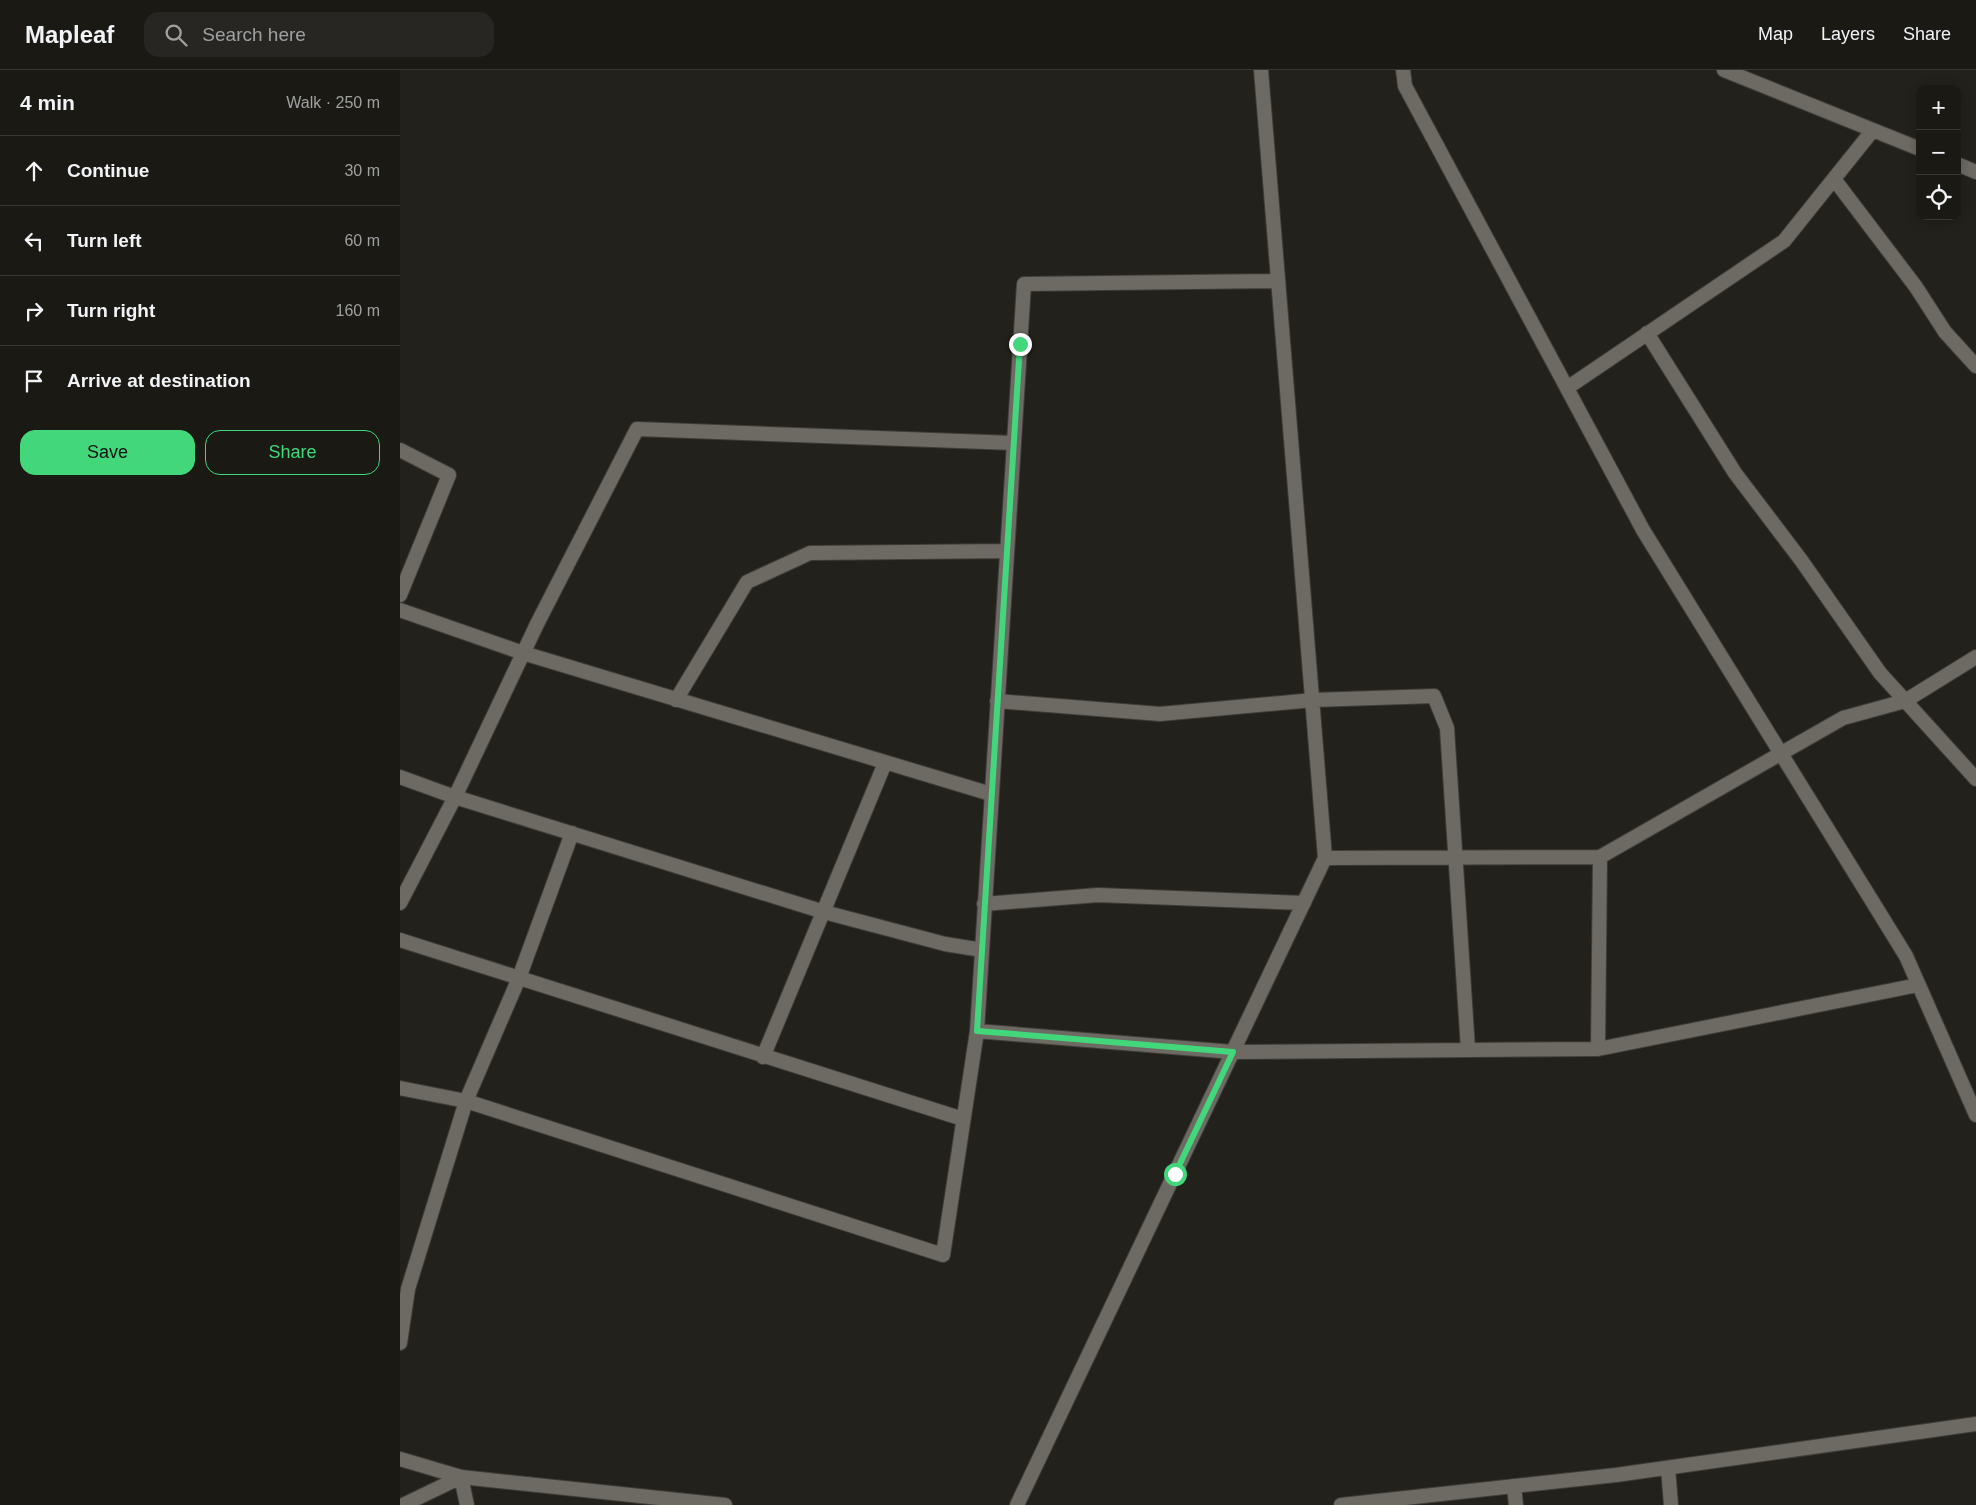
<!DOCTYPE html>
<html lang="en">
<head>
<meta charset="utf-8">
<style>
  body { margin:0; font-family:Arial,sans-serif; background:#272622; color:#f1f3f6 }
  .controls { position:absolute; right:15px; top:15px; display:grid; overflow:hidden; border-radius:10px; box-shadow:0 2px 12px #0003 }
  .controls button { width:45px; height:45px; display:grid; place-items:center; padding:0; border:0; border-bottom:1px solid #383834; background:#1a1914; color:#f1f3f6; font:25px sans-serif }
  .stop { position:absolute; width:15px; height:15px; margin:-11px; border:4px solid #42d77b; border-radius:50%; background:#fff }
  .stop.end { background:#42d77b; border-color:#fff; box-shadow:0 1px 5px #0008 }
  .list { margin:0; padding:0; list-style:none }
  h2 { display:flex; justify-content:space-between; align-items:center; height:65px; margin:0; padding:0 20px; font-size:21px }
  h2 small { font-size:16px; font-weight:400; color:#9fa0a0 }
  .list li { display:grid; grid-template-columns:32px 1fr auto; gap:15px; align-items:center; box-sizing:border-box; height:70px; padding:0 20px; border-top:1px solid #383834 }
  .list b { display:block; font-size:19px; white-space:nowrap }
  .list em { font-size:16px; font-style:normal; color:#9fa0a0 }
  .actions { display:flex; gap:10px; padding:15px 20px }
  .actions a { flex:1; padding:11px 0; border:1px solid #42d77b; border-radius:15px; text-align:center; font-size:18px; color:#42d77b }
  .actions .main { background:#42d77b; color:#111 }
  .icon { flex:none; width:28px; height:28px; fill:none; stroke:currentColor; stroke-width:2; stroke-linecap:round; stroke-linejoin:round }
  .map { position:relative; flex:none; width:1576px; height:1435px; overflow:hidden }
  header { display:flex; align-items:center; gap:30px; box-sizing:border-box; height:70px; padding:0 25px; background:#1a1914; border-bottom:1px solid #383834 }
  header strong { font-size:24px }
  nav { display:flex; gap:28px; margin-inline-start:auto; font-size:18px }
  .search { width:350px; height:45px; background:#272622; display:flex; align-items:center; gap:12px; box-sizing:border-box; padding:0 18px; border-radius:15px; color:#9fa0a0; font-size:19px }
  main { display:flex }
  aside { flex:1; background:#1a1914 }
  .map>svg:first-child { display:block }
  .lines { fill:none; stroke-linecap:round; stroke-linejoin:round }
  .minor-casing { stroke:#3f3d39; stroke-width:16 }
  .tertiary-casing { stroke:#3f3d39; stroke-width:16 }
  .minor { stroke:#6c6a63; stroke-width:14 }
  .tertiary { stroke:#6c6a63; stroke-width:14 }
  .route { stroke:#42d77b; stroke-width:6 }
</style>
</head>
<body>
<header>
<strong>Mapleaf</strong>
<div class="search"><svg class="icon" aria-label="search" viewBox="0 0 24 24"><circle cx="10" cy="10" r="6"/><path d="M15 15l6 6"/></svg>Search here</div>
<nav><a>Map</a><a>Layers</a><a>Share</a></nav>
</header>
<main>
<aside>
<h2>4 min<small>Walk · 250 m</small></h2>
<ul class="list">
<li><svg class="icon" aria-label="ahead" viewBox="0 0 24 24"><path d="M12 20V5M6 11l6-6 6 6"/></svg><div><b>Continue</b></div><em>30 m</em></li>
<li><svg class="icon" aria-label="left" viewBox="0 0 24 24"><path d="M17 20v-9H6M10 6l-5 5 5 5"/></svg><div><b>Turn left</b></div><em>60 m</em></li>
<li><svg class="icon" aria-label="right" viewBox="0 0 24 24"><path d="M7 20v-9h11M14 6l5 5-5 5"/></svg><div><b>Turn right</b></div><em>160 m</em></li>
<li><svg class="icon" aria-label="arrive" viewBox="0 0 24 24"><path d="M6 21V4h12l-3 4 3 4H6"/></svg><div><b>Arrive at destination</b></div></li>
</ul>
<div class="actions"><a class="main">Save</a><a>Share</a></div>
</aside>
<div class="map">
<svg width="1576" height="1435" viewBox="0 0 1576 1435">
  <rect width="100%" height="100%" fill="#23211b"/>
  <g class="lines">
    <g class="minor-casing">
      <path id="minor" d="M1003 0 1005 16 1243 460 1506 886 1576 1045
        M1324 0 1520 79
        M1557 94 1576 102
        M1434 109 1516 217 1545 262 1576 296
        M878 211 624 214 577 961 833 982 1198 979 1200 787
        M1247 263 1335 403 1401 490 1480 603 1576 709
        M1167 318 1384 171 1473 60
        M0 380 49 405 0 525
        M0 540 123 583 591 724
        M276 630 347 512 410 483 607 481
        M597 631 760 644 913 630 1034 626 1047 658 1068 979
        M0 707 55 727 424 842 545 874 582 880
        M925 788 1200 787 1443 648 1505 631 1576 587
        M0 833 55 727 137 554 237 359 614 373
        M584 834 698 825 904 833
        M0 870 563 1049
        M1198 979 1518 915
        M363 987 485 693
        M0 1018 66 1031 543 1185 577 961
        M0 1273 8 1219 66 1031 119 908 172 763
        M1268 1398 1271 1435
        M1114 1416 1116 1435
        M3 1435 61 1407 67 1435
        M617 1435 925 788 861 0"/>
    </g>
    <g class="tertiary-casing">
      <path id="tertiary" d="M0 1389 61 1407 325 1435
        M941 1435 1216 1405 1576 1354"/>
    </g>
    <use href="#minor" class="minor"/>
    <use href="#tertiary" class="tertiary"/>
  </g>
  <g class="lines">
    <path class="route" d="M620 274 577 961 833 982 775 1104"/>
  </g>
</svg>
<div class="controls">
<button>+</button>
<button>−</button>
<button><svg class="icon" aria-label="locate" viewBox="0 0 24 24"><circle cx="12" cy="12" r="6"/><path d="M12 2v4M12 18v4M2 12h4M18 12h4"/></svg></button>
</div>
<div class="stop" style="left:775px;top:1104px"></div>
<div class="stop end" style="left:620px;top:274px"></div>
</div>
</main>
</body>
</html>
